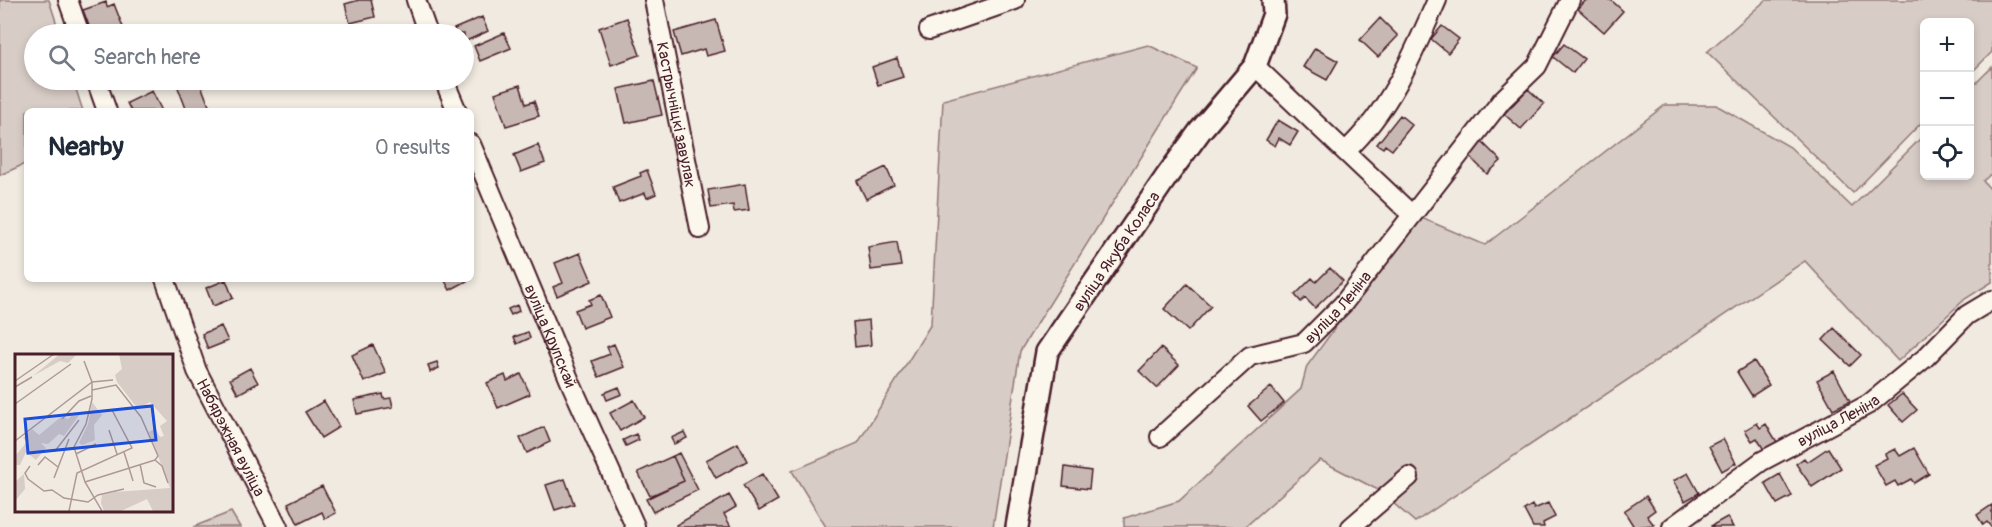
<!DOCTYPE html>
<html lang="en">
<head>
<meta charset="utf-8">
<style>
  body { margin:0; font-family:Pangolin,sans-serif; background:#f6f6f7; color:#1f2937 }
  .controls { position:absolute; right:18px; top:18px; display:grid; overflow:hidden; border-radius:9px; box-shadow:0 3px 9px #0003 }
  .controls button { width:54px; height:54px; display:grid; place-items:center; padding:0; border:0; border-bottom:2px solid #e0e1e3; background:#fff; color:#1f2937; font:30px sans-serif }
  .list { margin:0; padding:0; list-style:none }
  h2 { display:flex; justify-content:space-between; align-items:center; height:78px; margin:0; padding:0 24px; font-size:26px }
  h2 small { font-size:20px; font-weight:400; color:#747a83 }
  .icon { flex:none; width:33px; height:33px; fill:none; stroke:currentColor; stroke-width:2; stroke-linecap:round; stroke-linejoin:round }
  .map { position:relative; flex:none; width:1992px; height:527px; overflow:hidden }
  .search { position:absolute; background:#fff; box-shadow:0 3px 9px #0003; left:24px; top:24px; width:450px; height:66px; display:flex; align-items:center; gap:15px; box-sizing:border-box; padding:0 21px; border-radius:33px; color:#747a83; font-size:22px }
  .panel { position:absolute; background:#fff; box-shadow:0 3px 9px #0003; left:24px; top:108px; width:450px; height:174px; border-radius:9px }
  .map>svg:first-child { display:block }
  .green { fill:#d8ccc6; stroke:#917678; stroke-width:1.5 }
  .building { fill:#c8b8b3; stroke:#4a1f2b; stroke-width:1.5 }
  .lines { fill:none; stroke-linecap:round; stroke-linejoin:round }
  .minor-casing { stroke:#4a1f2b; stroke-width:22 }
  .tertiary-casing { stroke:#4a1f2b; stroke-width:26 }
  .minor { stroke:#fbf7ec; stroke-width:18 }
  .tertiary { stroke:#fbf7ec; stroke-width:21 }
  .labels { text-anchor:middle; stroke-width:6; stroke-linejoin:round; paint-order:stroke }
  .street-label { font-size:16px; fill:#4a1f2b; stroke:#fbf7ec }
  .inset-road { fill:none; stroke:#ae9998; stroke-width:1.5 }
  .view { fill:#1d4ed8; fill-opacity:0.15; stroke:#1d4ed8; stroke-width:3 }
  .inset-edge { fill:none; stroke:#4a1f2b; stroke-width:3 }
</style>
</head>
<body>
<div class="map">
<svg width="1992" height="527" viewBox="0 0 1992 527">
  <rect width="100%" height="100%" fill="#f0eae0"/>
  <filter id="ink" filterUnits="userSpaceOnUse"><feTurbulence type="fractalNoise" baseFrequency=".0167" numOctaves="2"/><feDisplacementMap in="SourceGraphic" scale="12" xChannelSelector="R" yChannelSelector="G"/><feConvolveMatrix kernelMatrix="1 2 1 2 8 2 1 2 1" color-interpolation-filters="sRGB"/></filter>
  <g filter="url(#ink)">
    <path class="green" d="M0 0H49L60 34H34V80H73L83 111H27V163L0 175Z
      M1766 0H1992V52L1970 74V22H1924V120L1853 193 1707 52Z
      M1148 45 1197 68 1020 351 993 527H826L792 471 858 443 931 324 943 100Z
      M1992 67V173L1983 181 1992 191V282L1965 299 1898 361 1805 261 1415 522 1378 490 1320 460 1245 527H1124V518L1179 501 1301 389 1307 366 1417 216 1485 245 1665 105H1716L1790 147 1852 207 1924 135V176H1970V89Z
      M231 512 240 527H193Z"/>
    <path class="building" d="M359 0H371L375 17 350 23 345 4Z
      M1586 0H1611L1623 11 1604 32 1578 9Z
      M106 2 107 7 114 4 123 27 104 34H92L83 10Z
      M482 17 488 31 464 42V34H456L454 29Z
      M627 18 640 55 611 65 599 28Z
      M1380 18 1398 36 1378 57 1360 40Z
      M716 20 725 51 706 56 704 49 681 56 674 32Z
      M1442 26 1459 39 1448 53 1431 39Z
      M504 33 511 48 480 61 474 46Z
      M1564 44 1584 59 1573 73 1553 57Z
      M1315 48 1338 61 1327 80 1303 67Z
      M897 58 903 77 878 85 872 67Z
      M190 80H199L211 111H187L177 85Z
      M654 81 662 115 626 123 618 89Z
      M520 85 526 104 534 101 539 116 506 126 495 93Z
      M1528 89 1544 104 1521 129 1504 114Z
      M152 91 162 111H131L127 103Z
      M1400 115 1412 125 1392 150 1385 145 1383 148 1377 144Z
      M1278 120 1298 132 1290 145 1279 138 1275 146 1266 140Z
      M1482 142 1501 161 1487 174 1469 156Z
      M538 145 545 163 521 172 514 155Z
      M886 167 894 185 866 199 857 181Z
      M647 170 656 194 647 198 645 193 619 203 613 187 641 176 640 173Z
      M745 184 749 210 734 212 733 205 711 208 708 190Z
      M897 242 901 266 871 270 868 247Z
      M580 253 592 281 557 296 553 287 563 283 555 263Z
      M1330 268 1343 281 1315 308 1305 298 1301 302 1295 295 1312 278 1316 282Z
      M444 279H466L467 281 450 290Z
      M226 280 233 298 213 306 206 288Z
      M1187 284 1211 306 1188 331 1164 309Z
      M601 295 610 317 582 328 575 310 591 304 589 300Z
      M517 305 519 311 511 315 508 309Z
      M869 320 871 345 855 347 853 322Z
      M221 326 228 341 208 349 202 334Z
      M1834 328 1861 355 1850 366 1823 340Z
      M528 332 530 338 517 344 514 337Z
      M614 344 624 367 599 377 592 361 610 354 607 347Z
      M373 345 386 373 364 382 352 355Z
      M1161 348 1179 365 1157 388 1139 371Z
      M1754 361 1769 385 1752 396 1737 372Z
      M437 362 439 368 430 372 428 365Z
      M250 368 258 383 238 394 230 379Z
      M1834 371 1850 401 1833 409 1817 380Z
      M521 374 530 394 498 408 487 383 505 375 507 381Z
      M619 387 622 394 607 400 604 393Z
      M1271 387 1284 403 1261 421 1248 406Z
      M383 394 384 399 391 398 393 407 357 414 354 400Z
      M1902 394 1917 410 1903 422 1888 405Z
      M634 400 644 417 620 431 610 413Z
      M324 401 339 427 321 438 305 412Z
      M1757 423 1760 428 1766 424 1777 442 1764 450 1757 438 1752 441 1745 430Z
      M544 427 550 442 527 453 520 438Z
      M684 432 687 438 674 444 671 438Z
      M636 434 639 440 626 446 623 440Z
      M1723 439 1736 463 1722 471 1709 446Z
      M738 443 747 461 716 478 706 460Z
      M1828 448 1841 468 1812 487 1796 464 1804 458 1807 462Z
      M1914 448 1929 474 1914 483 1911 479 1898 486 1895 481 1886 486 1874 465 1887 458 1885 454 1895 449 1900 456Z
      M679 453 698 490 653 512 646 499 684 481 673 456Z
      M673 456 684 481 650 496 638 472Z
      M1065 467 1091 471 1089 489 1063 486Z
      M1688 473 1699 493 1685 501 1673 481Z
      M762 474 778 500 759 511 743 485Z
      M1780 474 1792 496 1777 504 1765 483Z
      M565 479 574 504 555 510 546 485Z
      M322 486 336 513 325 519 322 512 298 524 288 503Z
      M729 495 736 507 724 514 731 527H677L676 525Z
      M1646 496 1655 510 1647 516 1654 525 1634 527 1624 511Z
      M1548 503 1555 517 1543 523 1544 527H1533L1524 510 1532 505 1534 509Z
      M1992 505V527H1991L1987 522 1983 525 1977 515Z
      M1727 517 1733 527H1712L1711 526Z"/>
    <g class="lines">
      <g class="minor-casing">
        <g id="minor">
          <path d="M68 0 80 34"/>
          <path d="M416 0 428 34"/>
          <path id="s1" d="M654 0 700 229"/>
          <path d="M929 30 1015 0"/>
          <path d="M1255 66 1411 214"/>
          <path d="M96 80 107 111"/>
          <path d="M444 80 457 111"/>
          <path id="s2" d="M471 144 572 386 635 526"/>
          <path d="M1346 151C1390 110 1413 55 1437 0"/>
          <path id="s3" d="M165 279 197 371 278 527"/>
          <path id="s4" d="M1160 437 1250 356 1304 343 1343 304 1502 100 1537 66 1570 0"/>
          <path d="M1351 527 1409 477"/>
          <path id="s5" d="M1672 527 1762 461 1869 404 1925 358 1967 315 1992 300"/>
        </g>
      </g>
      <g class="tertiary-casing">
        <g id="tertiary">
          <path id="s6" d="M1017 527 1047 352 1167 176 1200 131 1255 66 1274 14 1273 0"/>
        </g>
      </g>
      <use href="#minor" class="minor"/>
      <use href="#tertiary" class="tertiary"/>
    </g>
  </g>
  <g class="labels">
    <g class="street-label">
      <text dy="6" stroke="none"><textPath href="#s1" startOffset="117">Кастрычніцкі завулак</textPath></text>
      <text dy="6" stroke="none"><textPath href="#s6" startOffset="300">вуліца Якуба Коласа</textPath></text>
      <text dy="6" stroke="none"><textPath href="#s4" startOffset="226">вуліца Леніна</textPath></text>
      <text dy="6" stroke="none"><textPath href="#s2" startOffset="208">вуліца Крупскай</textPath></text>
      <text dy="6" stroke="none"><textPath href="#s5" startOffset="198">вуліца Леніна</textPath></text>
      <text dy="6" stroke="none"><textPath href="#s3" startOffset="172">Набярэжная вуліца</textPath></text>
    </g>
  </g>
  <g transform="translate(15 354)">
    <rect width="158" height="158" fill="#f0eae0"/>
    <path d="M45 0H62L53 9 45 7 18 22ZM104 0H157V157H138L132 145 106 157H89L86 149 87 141 100 138 155 134 134 78 140 74 145 83 149 82 145 72 152 67 135 48 123 55 102 28 100 21 107 15ZM77 48 87 61 79 71 80 86 67 91 64 89 73 70ZM60 58 65 60 49 82 44 80 33 90 26 89 31 94 21 106 11 98 5 111H0V102L12 88 8 84 17 75 24 81 47 62 53 65ZM9 120 10 135 0 147V128Z" fill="#d8ccc6"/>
    <path class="inset-road" d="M69 7 77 28V45L71 70 59 93 70 128 87 157M0 27 39 0M0 33 17 23M77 36 101 31 126 63 143 102 140 106M0 50 56 10M47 65 64 47 76 42M94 76 102 100M0 87 77 28 98 26M40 97 64 66M109 98 118 127M61 100 81 90M140 106 147 112 153 129M125 110 129 129 141 133M23 111 30 103 43 113M15 112 10 119 13 125 29 137 37 136 49 144 73 148 83 141 109 135M39 124 54 85M70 128 140 106M54 157 62 119 117 94 97 56"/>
    <path class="view" d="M137 52 141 86 13 99 10 65Z"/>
    <rect width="158" height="158" class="inset-edge"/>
  </g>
</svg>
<div class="controls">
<button>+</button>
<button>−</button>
<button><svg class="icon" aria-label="locate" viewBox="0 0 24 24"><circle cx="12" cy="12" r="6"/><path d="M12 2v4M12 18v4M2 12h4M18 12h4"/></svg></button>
</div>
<div class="search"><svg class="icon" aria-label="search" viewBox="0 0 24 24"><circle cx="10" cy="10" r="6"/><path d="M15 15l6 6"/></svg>Search here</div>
<section class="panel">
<h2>Nearby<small>0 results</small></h2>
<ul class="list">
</ul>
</section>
</div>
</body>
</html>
